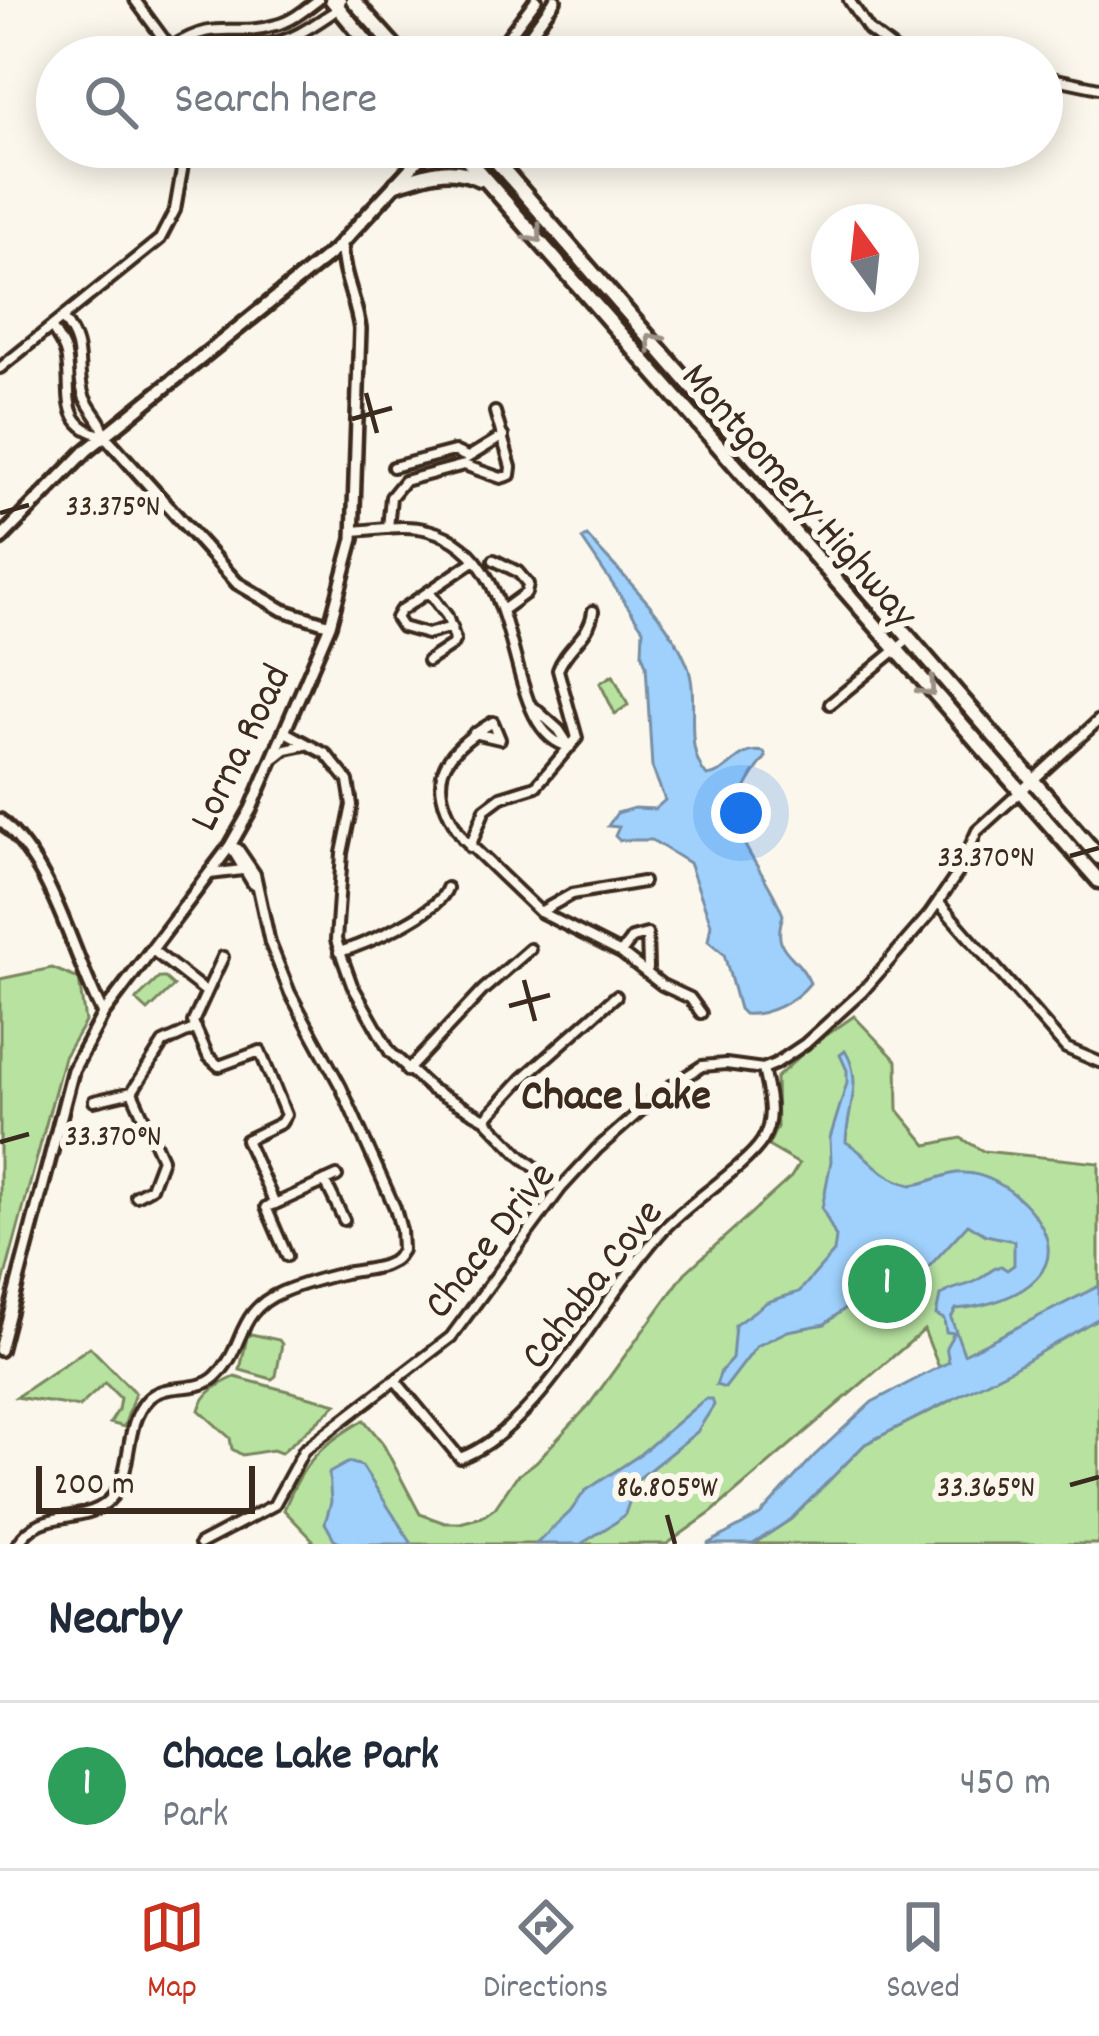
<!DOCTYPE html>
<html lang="en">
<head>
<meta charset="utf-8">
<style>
  body { margin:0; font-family:Dekko,sans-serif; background:#f2f2f3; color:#1f2937 }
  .compass { position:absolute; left:811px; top:204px; width:108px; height:108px; border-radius:50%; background:#fff; box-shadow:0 6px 30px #0003; rotate:345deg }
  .scale { position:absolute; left:36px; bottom:30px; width:219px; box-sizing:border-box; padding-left:12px; border:6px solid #3b2a1e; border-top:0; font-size:33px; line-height:42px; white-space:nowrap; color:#3b2a1e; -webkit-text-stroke:9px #fbf7ec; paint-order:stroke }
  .you { position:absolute; left:741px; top:813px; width:42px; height:42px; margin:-30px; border:9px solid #fff; border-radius:50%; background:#1a73e8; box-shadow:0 0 0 18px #1a73e833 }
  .badge { display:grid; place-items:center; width:78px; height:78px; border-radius:50%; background:#c8321e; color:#fff; font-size:39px; font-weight:700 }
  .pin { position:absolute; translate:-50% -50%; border:6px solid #fff; box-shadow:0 3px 12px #0006 }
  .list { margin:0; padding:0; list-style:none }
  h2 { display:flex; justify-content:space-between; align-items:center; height:156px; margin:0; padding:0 48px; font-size:51px }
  h2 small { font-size:39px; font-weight:400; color:#747a83 }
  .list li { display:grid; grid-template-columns:78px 1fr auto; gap:36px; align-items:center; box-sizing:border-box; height:168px; padding:0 48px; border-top:3px solid #e0e1e3 }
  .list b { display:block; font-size:45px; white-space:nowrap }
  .list p { margin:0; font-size:39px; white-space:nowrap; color:#747a83 }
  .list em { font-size:39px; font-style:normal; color:#747a83 }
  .icon { flex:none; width:66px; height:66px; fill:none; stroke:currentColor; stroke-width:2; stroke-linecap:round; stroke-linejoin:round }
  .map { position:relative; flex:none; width:1099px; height:1544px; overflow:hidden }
  .search { position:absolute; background:#fff; box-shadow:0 6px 30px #0003; left:36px; right:36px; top:36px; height:132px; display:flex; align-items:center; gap:30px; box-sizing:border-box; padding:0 42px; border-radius:66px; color:#747a83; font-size:45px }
  .sheet { height:324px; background:#fff }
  nav { display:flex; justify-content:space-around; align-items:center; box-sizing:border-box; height:168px; border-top:3px solid #e0e1e3; background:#fff; font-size:33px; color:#747a83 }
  nav a { display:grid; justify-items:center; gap:6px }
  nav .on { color:#c8321e }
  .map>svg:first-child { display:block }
  .green { fill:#b7e2a0; stroke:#79865f; stroke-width:3 }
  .water { fill:#9fd1fc; stroke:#778ea3; stroke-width:3 }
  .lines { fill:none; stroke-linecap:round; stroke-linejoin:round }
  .minor-casing { stroke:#3b2a1e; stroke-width:16 }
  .tertiary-casing { stroke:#3b2a1e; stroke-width:18 }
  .secondary-casing { stroke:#3b2a1e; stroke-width:20 }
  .primary-casing { stroke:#3b2a1e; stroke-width:21 }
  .minor { stroke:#fbf7ec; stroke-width:8 }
  .tertiary { stroke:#fbf7ec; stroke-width:9 }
  .secondary { stroke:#fbf7ec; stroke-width:10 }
  .primary { stroke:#fbf7ec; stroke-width:12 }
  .oneway { stroke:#9b9085 }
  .ticks { fill:none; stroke:#3b2a1e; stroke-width:4.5 }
  .labels { text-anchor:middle; stroke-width:12; stroke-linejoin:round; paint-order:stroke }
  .street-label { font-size:42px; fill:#3b2a1e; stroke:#fbf7ec }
  .neighbourhood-label { font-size:45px; font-weight:bold; fill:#3b2a1e; stroke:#fbf7ec }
  .ticks-label { font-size:30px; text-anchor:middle; fill:#3b2a1e; stroke:#fbf7ec; stroke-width:12; stroke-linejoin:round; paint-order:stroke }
</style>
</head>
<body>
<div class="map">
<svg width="1099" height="1544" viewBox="0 0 1099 1544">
  <rect width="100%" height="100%" fill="#fbf7ec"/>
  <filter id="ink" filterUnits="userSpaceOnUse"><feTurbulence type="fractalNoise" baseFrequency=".00833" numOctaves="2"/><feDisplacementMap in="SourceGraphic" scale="24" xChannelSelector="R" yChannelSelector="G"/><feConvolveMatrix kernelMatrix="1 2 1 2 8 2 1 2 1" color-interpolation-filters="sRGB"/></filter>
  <g filter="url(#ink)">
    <path class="green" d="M613 675 628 705 615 714 600 683Z
      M52 968 79 979 85 1022 64 1057 0 1295V979Z
      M159 978H165L174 986 148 1011 136 1000Z
      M854 1016 897 1061 898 1110 927 1145 961 1138 983 1151 1099 1163V1544H753L791 1519 865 1444 952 1400 924 1330 712 1512 667 1544H308L313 1540 284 1510C303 1462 319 1446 364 1420L382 1442 420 1514 445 1523H460L482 1517 495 1508 516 1477 536 1462 589 1405 685 1273 791 1177 799 1164 768 1146 777 1127 776 1078 811 1046Z
      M251 1334 279 1340 282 1344 276 1376 272 1379 240 1370 247 1337Z
      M90 1347 135 1393 124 1427 110 1423 118 1410 120 1398 105 1383 79 1407 16 1397Z
      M235 1377 337 1404 281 1453 273 1450 242 1455 232 1449 230 1438 199 1410C204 1392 219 1384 235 1377Z"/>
    <path class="water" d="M587 536C621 575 668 616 687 664 701 699 681 746 707 776 731 773 737 746 764 752L766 757C705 831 758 849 783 915 770 955 797 951 810 983 795 1002 767 1016 744 1014L739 1009 724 954 708 941 711 924 689 863 652 840H619L615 836 619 827 608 826 617 813 634 808 655 809 665 800 652 767 646 665 642 654 643 629 582 539Z
      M845 1051C864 1081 847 1109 846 1142 870 1155 876 1176 911 1185 930 1184 947 1171 965 1173 986 1174 1008 1187 1023 1202 1086 1267 1019 1304 956 1309L951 1318 964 1354 1099 1286V1318L1008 1371 865 1444 791 1519 753 1544H707L760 1515 814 1456 872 1402 949 1362 946 1347 954 1333 946 1332 944 1319 936 1315 940 1296C953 1286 963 1288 976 1281 986 1276 990 1269 1001 1266L1007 1270 1014 1265V1241L986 1235 968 1224 914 1283 898 1290 861 1296 825 1324 788 1331 757 1346 725 1388 716 1385 721 1371 732 1359 735 1325 767 1302 799 1292 834 1252 836 1237 822 1208 831 1161 830 1138 847 1083V1070L840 1055Z
      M705 1399H712L714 1405 697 1432 637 1480 625 1514 616 1522 581 1544H536L570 1512 585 1491 638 1456Z
      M349 1462 362 1466 412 1544H344L334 1539 325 1523 331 1502 329 1473Z"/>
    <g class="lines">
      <g class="minor-casing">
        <path id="minor" d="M135 0 177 57
          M849 0 869 30 904 57
          M172 47C218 17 232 38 276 25 292 21 305 10 318 0
          M182 57C220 36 231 50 268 44 295 40 315 24 338 9L341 0
          M1042 76 1099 88
          M52 328C57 337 64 345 66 355 74 388 56 426 105 436 102 418 88 410 83 393 75 362 86 348 63 319
          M0 368 160 239 175 210 186 147
          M467 458 503 436
          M393 467 454 451 467 457
          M388 528 391 497 404 481 464 465 501 478 510 475 511 467 495 412
          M353 531C377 530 404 523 428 530 534 557 497 731 570 747L559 730 530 704
          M494 560 518 572 528 584 526 593 504 609
          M452 627 427 634 402 627 396 618 400 611 474 561
          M428 661 452 645 455 639 447 616 429 592
          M830 704 909 639
          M285 732 326 754 348 781 352 805 342 853 336 940 352 985 390 1052 431 1089 485 1119 521 1156 561 1188
          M474 733 500 739 493 722C440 754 423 781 463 838L540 912 621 953 662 985 690 998 701 1013
          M276 757 286 749 305 745
          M230 846 253 884
          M470 847 485 809 501 797 536 786 577 738 558 670C566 647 590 637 593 611
          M210 874 242 870
          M938 902 1066 1048 1099 1062
          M540 912 572 894 643 882
          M151 949 205 991
          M339 952C364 945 440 912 447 888
          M621 953 632 938 647 934 648 968
          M223 957 193 1022 208 1056 219 1066 260 1051 286 1115 281 1123 246 1140 275 1204 337 1176
          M407 1071 483 990 530 949
          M132 1092 162 1159 151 1188 136 1196
          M94 1101 132 1092 163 1043 196 1028
          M486 1118 523 1078 616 996
          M325 1181 344 1220
          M275 1204 266 1207 287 1256
          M395 1380 460 1458C541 1428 605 1291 666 1227 690 1202 747 1165 762 1141 776 1118 768 1093 763 1069
          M18 1544C44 1503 86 1529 113 1496 134 1469 123 1426 147 1400 164 1381 196 1394 215 1377 246 1349 234 1312 282 1292 301 1284 323 1278 344 1273 358 1270 377 1270 389 1263 397 1260 398 1256 402 1250L401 1230 395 1208 341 1087 290 993 270 943 255 874 238 849 230 846
          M200 1544 274 1505 304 1450 451 1337 561 1188 597 1149 662 1092 702 1066 726 1064 763 1069 775 1064 805 1044 862 992 929 915 958 873 977 831 1099 720"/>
      </g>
      <g class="tertiary-casing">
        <path id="tertiary" d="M493 57 536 0
          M514 57 555 0
          M105 436 237 583 283 610 330 625
          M0 820C56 870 70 950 103 1014
          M0 1350 73 1070 103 1014 230 846 251 809 330 625 353 539 360 329C356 299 341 273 342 243"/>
      </g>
      <g class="secondary-casing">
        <path id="secondary" d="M0 539 87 450 335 250 430 147"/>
      </g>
      <g class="primary-casing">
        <path id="primary" d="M332 0 379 57
          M353 0 404 57
          M457 147 1099 881
          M484 147 1099 857
          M396 184C427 174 450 164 480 179"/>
      </g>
      <use href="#minor" class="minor"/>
      <use href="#tertiary" class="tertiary"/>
      <use href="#secondary" class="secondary"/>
      <use href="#primary" class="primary"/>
    </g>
    <defs><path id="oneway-chevron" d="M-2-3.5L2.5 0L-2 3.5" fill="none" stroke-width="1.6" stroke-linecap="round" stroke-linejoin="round" transform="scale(3)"/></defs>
    <g class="oneway">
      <use href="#oneway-chevron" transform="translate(535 235) rotate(49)"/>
      <use href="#oneway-chevron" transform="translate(653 341) rotate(-132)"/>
      <use href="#oneway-chevron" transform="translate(928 688) rotate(48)"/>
    </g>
  </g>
  <path class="ticks" d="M366 393 377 433M352 419 392 408M0 513 29 505M1070 856 1099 848M524 980 535 1021M509 1006 550 995M0 1142 29 1134M1070 1485 1099 1477M667 1515 675 1544"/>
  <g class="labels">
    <g class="street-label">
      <text transform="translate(802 493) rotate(49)" y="15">Montgomery Highway</text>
      <text transform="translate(237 746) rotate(-64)" y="15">Lorna Road</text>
      <text transform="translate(487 1238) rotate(-52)" y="15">Chace Drive</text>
      <text transform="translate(589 1282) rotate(-52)" y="15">Cahaba Cove</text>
    </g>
    <g class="neighbourhood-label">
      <text x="616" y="1108">Chace Lake</text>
    </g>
  </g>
  <g class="ticks-label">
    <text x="113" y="515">33.375°N</text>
    <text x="986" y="866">33.370°N</text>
    <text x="113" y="1145">33.370°N</text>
    <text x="986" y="1496">33.365°N</text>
    <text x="667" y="1496">86.805°W</text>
  </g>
</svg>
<svg class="compass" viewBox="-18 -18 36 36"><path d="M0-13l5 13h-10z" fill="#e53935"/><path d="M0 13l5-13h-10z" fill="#747a83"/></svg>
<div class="scale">200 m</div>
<div class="you"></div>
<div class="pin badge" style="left:887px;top:1284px;background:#2e9e5b">1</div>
<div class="search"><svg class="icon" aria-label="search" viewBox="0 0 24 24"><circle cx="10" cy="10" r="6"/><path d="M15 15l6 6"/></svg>Search here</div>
</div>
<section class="sheet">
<h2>Nearby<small></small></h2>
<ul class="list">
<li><span class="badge" style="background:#2e9e5b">1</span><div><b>Chace Lake Park</b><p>Park</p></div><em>450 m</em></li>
</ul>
</section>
<nav>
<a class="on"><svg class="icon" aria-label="map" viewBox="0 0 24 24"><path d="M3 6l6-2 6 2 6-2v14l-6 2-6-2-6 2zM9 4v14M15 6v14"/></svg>Map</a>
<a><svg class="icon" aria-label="directions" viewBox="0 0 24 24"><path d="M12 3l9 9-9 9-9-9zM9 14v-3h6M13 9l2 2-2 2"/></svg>Directions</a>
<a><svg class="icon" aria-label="saved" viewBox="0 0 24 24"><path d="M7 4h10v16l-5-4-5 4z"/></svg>Saved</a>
</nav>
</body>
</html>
